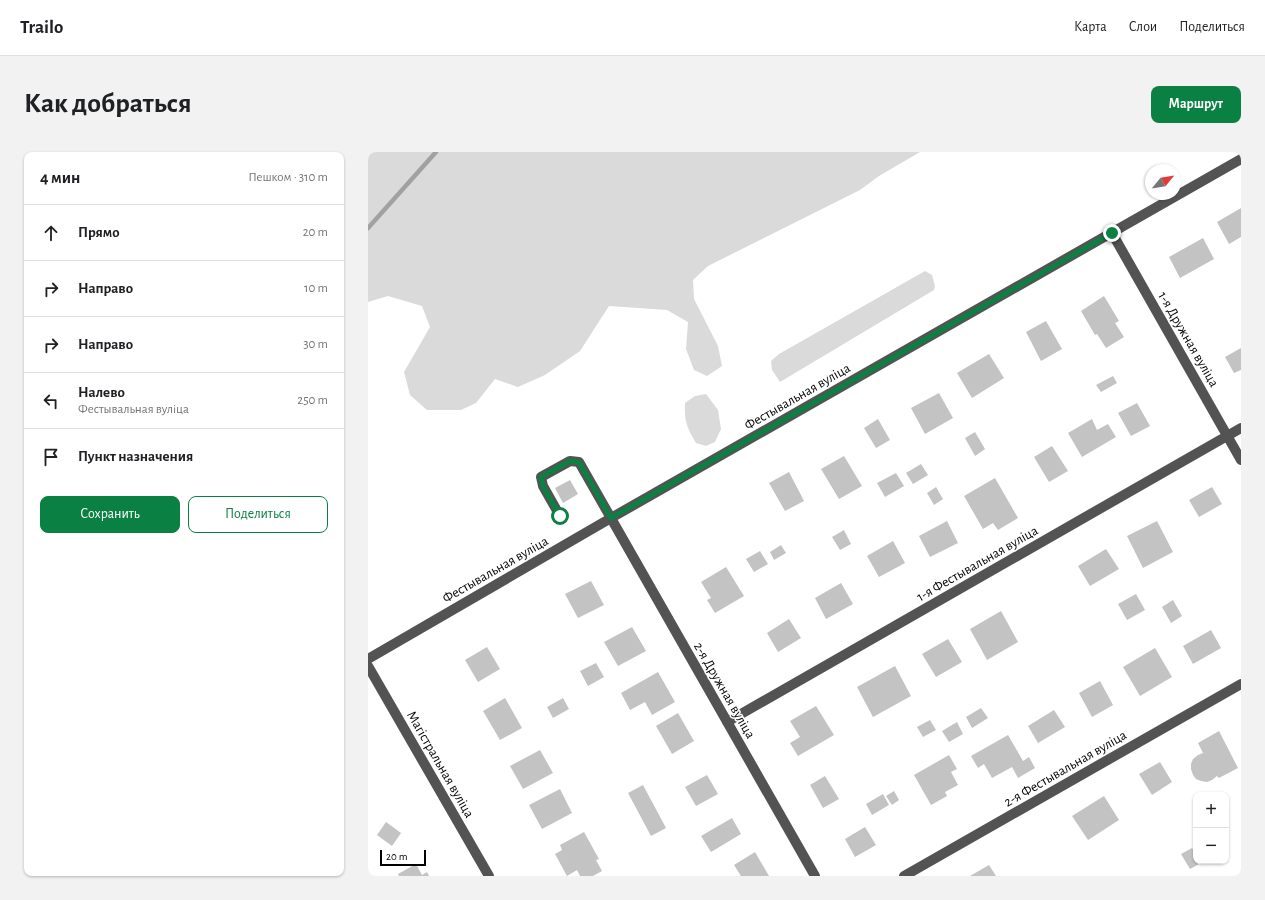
<!DOCTYPE html>
<html lang="ru">
<head>
<meta charset="utf-8">
<style>
  body { margin:0; font-family:"Alegreya Sans",sans-serif; background:#f2f2f2; color:#202124 }
  .controls { position:absolute; right:12px; bottom:12px; display:grid; overflow:hidden; border-radius:8px; box-shadow:0 1px 3px #0004 }
  .controls button { width:36px; height:36px; display:grid; place-items:center; padding:0; border:0; border-bottom:1px solid #e0e0e0; background:#fff; color:#202124; font:20px sans-serif }
  .compass { position:absolute; left:777px; top:12px; width:36px; height:36px; border-radius:50%; background:#fff; box-shadow:0 1px 3px #0004; rotate:60deg }
  .scale { position:absolute; left:12px; bottom:10px; width:46px; box-sizing:border-box; padding-left:4px; border:2px solid #000; border-top:0; font-size:11px; line-height:14px; white-space:nowrap; color:#000; -webkit-text-stroke:3px #fff; paint-order:stroke }
  .stop { position:absolute; width:12px; height:12px; margin:-9px; border:3px solid #0b8043; border-radius:50%; background:#fff }
  .stop.end { background:#0b8043; border-color:#fff; box-shadow:0 1px 4px #0008 }
  .list { margin:0; padding:0; list-style:none }
  h2 { display:flex; justify-content:space-between; align-items:center; height:52px; margin:0; padding:0 16px; font-size:17px }
  h2 small { font-size:13px; font-weight:400; color:#757577 }
  .list li { display:grid; grid-template-columns:26px 1fr auto; gap:12px; align-items:center; box-sizing:border-box; height:56px; padding:0 16px; border-top:1px solid #e0e0e0 }
  .list b { display:block; font-size:15px; white-space:nowrap }
  .list p { margin:0; font-size:13px; white-space:nowrap; color:#757577 }
  .list em { font-size:13px; font-style:normal; color:#757577 }
  .actions { display:flex; gap:8px; padding:12px 16px }
  .actions a { flex:1; padding:9px 0; border:1px solid #0b8043; border-radius:8px; text-align:center; font-size:14px; color:#0b8043 }
  .actions .main { background:#0b8043; color:#fff }
  .icon { flex:none; width:22px; height:22px; fill:none; stroke:currentColor; stroke-width:2; stroke-linecap:round; stroke-linejoin:round }
  .map { position:relative; flex:none; width:873px; height:724px; overflow:hidden; border-radius:8px }
  header { display:flex; align-items:center; gap:24px; box-sizing:border-box; height:56px; padding:0 20px; background:#fff; border-bottom:1px solid #e0e0e0 }
  header strong { font-size:19px }
  nav { display:flex; gap:22px; margin-inline-start:auto; font-size:14px }
  .intro { display:flex; align-items:center; justify-content:space-between; box-sizing:border-box; height:96px; padding:0 24px }
  h1 { margin:0; font-size:28px }
  .button { padding:10px 18px; border-radius:8px; background:#0b8043; color:#fff; font-size:14px; font-weight:700 }
  main { display:flex; gap:24px; padding:0 24px }
  aside { flex:1; background:#fff; border-radius:8px; box-shadow:0 1px 3px #0004 }
  .map>svg:first-child { display:block }
  .green { fill:#dadada }
  .lines { fill:none; stroke-linecap:round; stroke-linejoin:round }
  .stream { stroke:#a1a1a1; stroke-width:4.5 }
  .building { fill:#c3c3c3 }
  .minor { stroke:#535353; stroke-width:10 }
  .route { stroke:#0b8043; stroke-width:5 }
  .labels { text-anchor:middle; stroke-width:3; stroke-linejoin:round; paint-order:stroke }
  .street-label { font-size:14px; fill:#000; stroke:#fff }
</style>
</head>
<body>
<header>
<strong>Trailo</strong>
<nav><a>Карта</a><a>Слои</a><a>Поделиться</a></nav>
</header>
<div class="intro"><h1>Как добраться</h1><a class="button">Маршрут</a></div>
<main>
<aside>
<h2>4 мин<small>Пешком · 310 m</small></h2>
<ul class="list">
<li><svg class="icon" aria-label="ahead" viewBox="0 0 24 24"><path d="M12 20V5M6 11l6-6 6 6"/></svg><div><b>Прямо</b></div><em>20 m</em></li>
<li><svg class="icon" aria-label="right" viewBox="0 0 24 24"><path d="M7 20v-9h11M14 6l5 5-5 5"/></svg><div><b>Направо</b></div><em>10 m</em></li>
<li><svg class="icon" aria-label="right" viewBox="0 0 24 24"><path d="M7 20v-9h11M14 6l5 5-5 5"/></svg><div><b>Направо</b></div><em>30 m</em></li>
<li><svg class="icon" aria-label="left" viewBox="0 0 24 24"><path d="M17 20v-9H6M10 6l-5 5 5 5"/></svg><div><b>Налево</b><p>Фестывальная вуліца</p></div><em>250 m</em></li>
<li><svg class="icon" aria-label="arrive" viewBox="0 0 24 24"><path d="M6 21V4h12l-3 4 3 4H6"/></svg><div><b>Пункт назначения</b></div></li>
</ul>
<div class="actions"><a class="main">Сохранить</a><a>Поделиться</a></div>
</aside>
<div class="map">
<svg width="873" height="724" viewBox="0 0 873 724">
  <rect width="100%" height="100%" fill="#fff"/>
  <path class="green" d="M0 0H552L511 24 492 38 340 114 325 128 326 147 350 194 354 214 339 224 326 218 318 197 320 170 299 158 241 154 212 199 177 223 150 235 127 227 108 251 93 258H59L42 243 36 220 62 175 54 154 20 144 0 150Z
    M557 119 564 123 567 134 566 138 412 230 404 218 403 209 411 202Z
    M338 242 350 258 353 277 347 290 338 294 328 291C319 276 316 269 317 251L327 244Z"/>
  <g class="lines">
    <path class="stream" d="M0 76 68 0"/>
  </g>
  <path class="building" d="M873 56V85L861 92 849 70Z
    M835 86 846 107 812 126 801 105Z
    M736 144 751 169 747 171 756 185 738 196 729 182 727 183 713 159Z
    M678 169 694 197 673 209 658 180Z
    M873 196V218L866 221 857 205Z
    M621 202 636 226 604 246 589 221Z
    M745 224 749 231 733 240 728 233Z
    M571 241 585 266 557 282 543 256Z
    M769 251 782 274 763 284 750 261Z
    M510 267 522 288 508 296 496 276Z
    M724 267 729 278 740 272 748 285 714 305 700 281Z
    M607 280 617 297 607 304 597 286Z
    M684 294 700 319 681 330 666 305Z
    M476 304 494 334 471 347 453 317Z
    M553 312 560 323 545 332 538 321Z
    M421 320 436 349 417 359 401 331Z
    M528 321 536 334 517 345 509 331Z
    M627 326 650 366 630 378 625 371 615 377 596 344Z
    M202 328 210 342 195 351 187 336Z
    M568 335 575 347 566 353 559 341Z
    M844 335 854 352 831 365 821 348Z
    M579 369 590 391 562 405 551 384Z
    M789 369 805 400 775 416 759 384Z
    M476 378 483 392 472 398 464 385Z
    M525 389 537 411 511 425 499 404Z
    M413 393 418 401 406 408 402 400Z
    M738 397 751 417 722 434 710 414Z
    M392 399 400 412 386 420 378 407Z
    M358 415 376 444 347 461 339 448 343 446 333 430Z
    M223 429 236 453 210 466 197 442Z
    M473 431 485 452 458 467 447 446Z
    M768 442 777 458 759 468 750 452Z
    M805 448 814 464 803 471 794 455Z
    M633 459 650 490 619 508 602 477Z
    M421 467 433 486 410 500 399 481Z
    M264 475 278 499 250 514 236 490Z
    M843 478 853 496 825 512 815 494Z
    M580 487 594 510 568 525 554 502Z
    M119 495 132 517 110 530 97 508Z
    M787 496 804 525 772 544 755 515Z
    M228 511 236 525 220 534 212 519Z
    M527 514 543 544 505 565 489 535Z
    M290 520 307 550 284 563 277 550 262 558 253 541Z
    M732 529 745 553 724 565 711 541Z
    M137 546 154 576 132 588 115 559Z
    M195 546 201 557 185 566 179 555Z
    M448 554 466 583 430 604 422 591 432 585 422 569Z
    M613 556 620 566 604 576 598 565Z
    M686 558 697 575 670 591 660 574Z
    M310 561 326 589 304 602 288 574Z
    M562 568 568 578 555 585 549 575Z
    M589 570 595 582 581 590 574 579Z
    M851 579 870 616 851 626 849 624 844 628 839 630 833 629 828 627 825 623 823 617V612L825 607 830 603 835 601 830 591Z
    M640 583 655 609 661 605 667 616 650 626 644 615 624 626 616 612 610 616 603 604Z
    M172 598 185 621 155 637 142 614Z
    M581 603 589 617 583 620 590 633 577 640 579 644 563 653 546 623Z
    M792 610 804 630 784 643 771 622Z
    M339 623 350 642 328 654 317 635Z
    M457 624 471 647 455 656 442 633Z
    M275 633 298 676 283 684 260 641Z
    M192 637 204 661 174 677 161 653Z
    M526 639 531 648 524 653 518 644Z
    M515 642 521 653 504 663 498 652Z
    M736 644 751 668 720 688 704 664Z
    M364 666 373 682 343 700 333 684Z
    M18 670 33 681 24 694 9 683Z
    M497 675 508 693 487 705 477 687Z
    M216 680 231 707 228 708 234 719 225 724H212L209 718 199 724 187 702 194 698 192 693Z
    M824 696 828 703V709H831L833 711 822 717 813 702Z
    M387 700 401 724H373L366 713Z
    M48 712 54 723 59 720 61 724H31L30 722Z
    M621 713 628 724H602Z"/>
  <g class="lines">
    <path class="minor" d="M744 81 873 308
      M192 364 175 334 173 325 202 309 211 310 447 724
      M0 507 243 366 873 7
      M0 514 121 724
      M359 570 873 276
      M536 724 873 532"/>
  </g>
  <g class="lines">
    <path class="route" d="M192 364 175 334 173 325 202 309 211 310 243 366 744 81"/>
  </g>
  <g class="labels">
    <g class="street-label">
      <text transform="translate(821 187) rotate(60)" y="5">1-я Дружная вуліца</text>
      <text transform="translate(429 244) rotate(-30)" y="5">Фестывальная вуліца</text>
      <text transform="translate(609 411) rotate(-30)" y="5">1-я Фестывальная вуліца</text>
      <text transform="translate(127 417) rotate(-30)" y="5">Фестывальная вуліца</text>
      <text transform="translate(357 538) rotate(60)" y="5">2-я Дружная вуліца</text>
      <text transform="translate(73 612) rotate(60)" y="5">Магістральная вуліца</text>
      <text transform="translate(697 616) rotate(-30)" y="5">2-я Фестывальная вуліца</text>
    </g>
  </g>
</svg>
<div class="controls">
<button>+</button>
<button>−</button>
</div>
<svg class="compass" viewBox="-18 -18 36 36"><path d="M0-13l5 13h-10z" fill="#e53935"/><path d="M0 13l5-13h-10z" fill="#757577"/></svg>
<div class="scale">20 m</div>
<div class="stop" style="left:192px;top:364px"></div>
<div class="stop end" style="left:744px;top:81px"></div>
</div>
</main>
</body>
</html>
